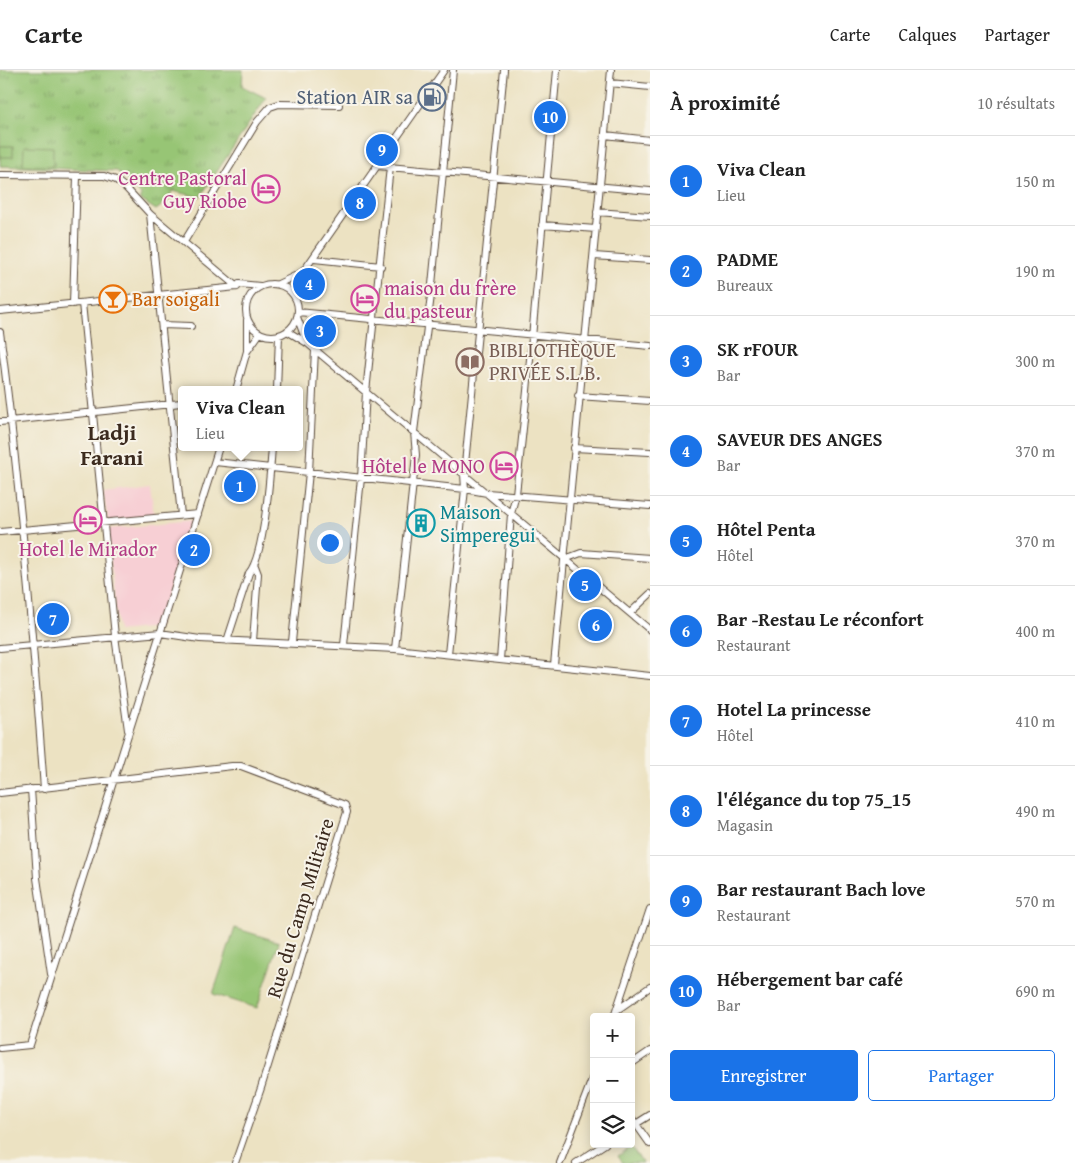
<!DOCTYPE html>
<html lang="fr">
<head>
<meta charset="utf-8">
<style>
  body { margin:0; font-family:"Gentium Book Plus",serif; background:#f6f6f6; color:#222 }
  .controls { position:absolute; right:15px; bottom:15px; display:grid; overflow:hidden; border-radius:5px; box-shadow:0 2px 12px #0003 }
  .controls button { width:45px; height:45px; display:grid; place-items:center; padding:0; border:0; border-bottom:1px solid #e0e0e0; background:#fff; color:#222; font:25px sans-serif }
  .you { position:absolute; left:329px; top:472px; width:18px; height:18px; margin:-12px; border:4px solid #fff; border-radius:50%; background:#1a73e8; box-shadow:0 0 0 8px #1a73e833 }
  .badge { display:grid; place-items:center; width:32px; height:32px; border-radius:50%; background:#1a73e8; color:#fff; font-size:16px; font-weight:700 }
  .pin { position:absolute; translate:-50% -50%; border:2px solid #fff; box-shadow:0 1px 5px #0006 }
  .popup { position:absolute; left:178px; top:316px; width:125px; height:65px; box-sizing:border-box; display:grid; place-content:center; border-radius:5px; background:#fff; filter:drop-shadow(0 1px 4px #0005); font-size:16px; white-space:nowrap; color:#767676 }
  .popup b { font-size:19px; color:#222 }
  .popup::after { content:''; position:absolute; left:50%; top:100%; margin-left:-10px; border:10px solid transparent; border-top-color:#fff }
  .list { margin:0; padding:0; list-style:none }
  h2 { display:flex; justify-content:space-between; align-items:center; height:65px; margin:0; padding:0 20px; font-size:21px }
  h2 small { font-size:16px; font-weight:400; color:#767676 }
  .list li { display:grid; grid-template-columns:32px 1fr auto; gap:15px; align-items:center; box-sizing:border-box; height:90px; padding:0 20px; border-top:1px solid #e0e0e0 }
  .list b { display:block; font-size:19px; white-space:nowrap }
  .list p { margin:0; font-size:16px; white-space:nowrap; color:#767676 }
  .list em { font-size:16px; font-style:normal; color:#767676 }
  .actions { display:flex; gap:10px; padding:15px 20px }
  .actions a { flex:1; padding:11px 0; border:1px solid #1a73e8; border-radius:5px; text-align:center; font-size:18px; color:#1a73e8 }
  .actions .main { background:#1a73e8; color:#fff }
  .icon { flex:none; width:28px; height:28px; fill:none; stroke:currentColor; stroke-width:2; stroke-linecap:round; stroke-linejoin:round }
  .map { position:relative; flex:none; width:650px; height:1093px; overflow:hidden }
  header { display:flex; align-items:center; gap:30px; box-sizing:border-box; height:70px; padding:0 25px; background:#fff; border-bottom:1px solid #e0e0e0 }
  header strong { font-size:24px }
  nav { display:flex; gap:28px; margin-inline-start:auto; font-size:18px }
  main { display:flex }
  aside { flex:1; background:#fff }
  .map>svg:first-child { display:block }
  .built { fill:#f7cfd4 }
  .grass { fill:url(#grass-tufts); stroke:#697849 }
  .pitch { fill:#97c574; stroke:#697849 }
  .lines { fill:none; stroke-linecap:round; stroke-linejoin:round }
  .minor-casing { stroke:#564637; stroke-width:8 }
  .minor { stroke:#fff; stroke-width:6 }
  .labels { text-anchor:middle; stroke-width:4; stroke-linejoin:round; paint-order:stroke }
  .service-label { font-size:20px; fill:#4e5e75; stroke:#f7f3e8; text-anchor:end }
  .hotel-label { font-size:20px; fill:#b23c85; stroke:#f7f3e8; text-anchor:end }
  .food-label { font-size:20px; fill:#c56008; stroke:#f7f3e8; text-anchor:start }
  .education-label { font-size:20px; fill:#785e54; stroke:#f7f3e8; text-anchor:start }
  .culture-label { font-size:20px; fill:#0d838f; stroke:#f7f3e8; text-anchor:start }
  .street-label { font-size:20px; fill:#3b2a1e; stroke:#f7f3e8 }
  .quarter-label { font-size:22px; font-weight:bold; fill:#3b2a1e; stroke:#f7f3e8 }
</style>
</head>
<body>
<header>
<strong>Carte</strong>
<nav><a>Carte</a><a>Calques</a><a>Partager</a></nav>
</header>
<main>
<div class="map">
<svg width="650" height="1093" viewBox="0 0 650 1093">
  <defs>
    <pattern id="grass-tufts" width="24" height="20" patternUnits="userSpaceOnUse" patternTransform="scale(1.25)"><rect width="24" height="20" fill="#97c574"/><path d="M3 7l-1-3M5 7V3M7 7l1-3M15 17l-1-3M17 17v-4M19 17l1-3" fill="none" stroke="#7ca05f"/></pattern>
  </defs>
  <rect width="100%" height="100%" fill="#f7f3e8"/>
  <filter id="ink" filterUnits="userSpaceOnUse"><feTurbulence type="fractalNoise" baseFrequency=".02" numOctaves="2"/><feDisplacementMap in="SourceGraphic" scale="10" xChannelSelector="R" yChannelSelector="G"/><feConvolveMatrix kernelMatrix="1 2 1 2 8 2 1 2 1" color-interpolation-filters="sRGB"/></filter>
  <filter id="wash" filterUnits="userSpaceOnUse"><feTurbulence type="fractalNoise" baseFrequency=".0096" numOctaves="4" result="noise"/><feDisplacementMap in="SourceGraphic" scale="20" xChannelSelector="R" yChannelSelector="G"/><feGaussianBlur stdDeviation="1.12" result="paint"/><feColorMatrix in="noise" values="0 0 0 0 0 0 0 0 0 0 0 0 0 0 0 0 0 1.4 0 .05"/><feComposite in="paint" operator="in"/></filter>
  <g filter="url(#wash)">
    <rect width="100%" height="100%" fill="#ece2c2"/>
    <path class="built" d="M150 414 154 446 108 452 103 420Z
      M191 451 158 557 118 561 107 459Z"/>
    <path class="grass" d="M0 0H243L242 16 266 28 200 127 172 121 168 131 156 140 141 130V125L117 101 0 96Z"/>
    <path class="pitch" d="M0 76H13V87H0Z
      M24 76 53 77V96L23 95Z
      M235 858 279 872 257 938 213 924Z
      M631 1077 643 1093H623L618 1086Z"/>
  </g>
  <g filter="url(#ink)">
    <g class="lines">
      <g class="minor-casing">
        <path id="minor" d="M610 13 650 17
          M605 65 650 70
          M378 96 650 121
          M0 105 104 106 116 110 127 119 150 144 237 217 239 214 260 216
          M597 142 650 146
          M150 144 181 445
          M542 155 596 159
          M184 172 257 52 270 37 279 34 339 35
          M594 186 650 190
          M314 189 381 196
          M278 214 303 202
          M246 240a26 26 0 1 1 52 0a26 26 0 1 1-52 0Z
          M294 226 303 202 444 0
          M82 233 115 566 128 660
          M73 234 77 106
          M0 241 237 217
          M298 242 650 276
          M297 247 307 273
          M162 255 191 256
          M287 261 307 273 650 560
          M0 262C20 414 33 566 44 719
          M248 280 260 263
          M236 320 247 281V250
          M277 320 279 265
          M578 326 650 331
          M0 352 181 333
          M574 378 650 382
          M215 392 465 419 487 423 650 436
          M0 462 198 444
          M565 489 581 483 650 488
          M630 543 650 524
          M227 571 249 503C265 484 270 404 272 377
          M253 571 258 504 255 496
          M292 572 309 402 315 280
          M344 575 361 408 366 322 390 97
          M0 578 160 563 200 569 395 579 650 606
          M395 579 416 385 414 362 431 225 453 0
          M448 584 465 419 464 404 504 0
          M500 590 511 444 516 424 527 321 557 0
          M554 595 611 0
          M31 719 37 808 51 904
          M0 723 232 696H241L345 735 347 742 261 1018 235 1093
          M617 940 650 917
          M614 947 650 839
          M0 978 30 975 219 377
          M631 994 650 981
          M631 1047 650 1074
          M631 1057 650 1045
          M560 1093 594 1004
          M576 1093 605 1074"/>
      </g>
      <use href="#minor" class="minor"/>
    </g>
  </g>
  <defs>
    <g id="fuel-ring" transform="scale(1.4375)"><circle r="9.5" fill="#f7f3e8" stroke="#5c6f8a" stroke-width="1.5"/><path d="M-5.5-6h7V0h2V4h1.3V-2.5L3-4.5l.8-.8L6-3V5H2.5V1h-1V6h-7ZM-4.2-4.7v3.2H.2V-4.7Z" fill="#5c6f8a"/></g>
    <g id="hotel-ring" transform="scale(1.4375)"><circle r="9.5" fill="#f7f3e8" stroke="#d1479c" stroke-width="1.5"/><path d="M-6-4.5h1.5V1H6V5H4.5V3h-9V5H-6ZM-4 0a1.8 1.8 0 1 1 3.6 0ZM.5 0V-2.5h3Q6-2.5 6 0Z" fill="#d1479c"/></g>
    <g id="bar-ring" transform="scale(1.4375)"><circle r="9.5" fill="#f7f3e8" stroke="#e8710a" stroke-width="1.5"/><path d="M-6-5H6L.8 .8V4.5H3.5V6h-7V4.5H-.8V.8Z" fill="#e8710a"/></g>
    <g id="library-ring" transform="scale(1.4375)"><circle r="9.5" fill="#f7f3e8" stroke="#8d6e63" stroke-width="1.5"/><path d="M-6-4Q-3-5.5-.7-3.5V5Q-3 3-6 4ZM6-4Q3-5.5 .7-3.5V5Q3 3 6 4Z" fill="#8d6e63"/></g>
    <g id="building-ring" transform="scale(1.4375)"><circle r="9.5" fill="#f7f3e8" stroke="#0f9aa8" stroke-width="1.5"/><path d="M-4-6H4V6H1V3H-1V6H-4ZM-2.5-4.3h1.7v1.8h-1.7ZM.8-4.3h1.7v1.8H.8ZM-2.5-1h1.7V.8h-1.7ZM.8-1h1.7V.8H.8Z" fill="#0f9aa8"/></g>
  </defs>
  <g fill-rule="evenodd">
    <use href="#fuel-ring" x="432" y="27"/>
    <use href="#hotel-ring" x="266" y="119"/>
    <use href="#bar-ring" x="113" y="229"/>
    <use href="#hotel-ring" x="365" y="229"/>
    <use href="#library-ring" x="470" y="292"/>
    <use href="#hotel-ring" x="504" y="396"/>
    <use href="#hotel-ring" x="88" y="450"/>
    <use href="#building-ring" x="421" y="453"/>
  </g>
  <g class="labels">
    <g class="service-label">
      <text x="413" y="34">Station AIR sa</text>
    </g>
    <g class="hotel-label">
      <text x="247" y="115">Centre Pastoral<tspan x="247" dy="23">Guy Riobe</tspan></text>
      <text x="384" y="225" text-anchor="start">maison du frère<tspan x="384" dy="23">du pasteur</tspan></text>
      <text x="485" y="403">Hôtel le MONO</text>
      <text x="88" y="486" text-anchor="middle">Hotel le Mirador</text>
    </g>
    <g class="food-label">
      <text x="132" y="236">Bar soigali</text>
    </g>
    <g class="education-label">
      <text x="489" y="287">BIBLIOTHÈQUE<tspan x="489" dy="23">PRIVÉE S.L.B.</tspan></text>
    </g>
    <g class="culture-label">
      <text x="440" y="449">Maison<tspan x="440" dy="23">Simperegui</tspan></text>
    </g>
    <g class="street-label">
      <text transform="translate(300 838) rotate(-73)" y="7">Rue du Camp Militaire</text>
    </g>
    <g class="quarter-label">
      <text x="112" y="370">Ladji<tspan x="112" dy="25">Farani</tspan></text>
    </g>
  </g>
</svg>
<div class="controls">
<button>+</button>
<button>−</button>
<button><svg class="icon" aria-label="layers" viewBox="0 0 24 24"><path d="M12 4l9 5-9 5-9-5zM3 14l9 5 9-5"/></svg></button>
</div>
<div class="you"></div>
<div class="pin badge" style="left:240px;top:416px">1</div>
<div class="popup"><b>Viva Clean</b>Lieu</div>
<div class="pin badge" style="left:194px;top:480px">2</div>
<div class="pin badge" style="left:320px;top:261px">3</div>
<div class="pin badge" style="left:309px;top:214px">4</div>
<div class="pin badge" style="left:585px;top:515px">5</div>
<div class="pin badge" style="left:596px;top:555px">6</div>
<div class="pin badge" style="left:53px;top:549px">7</div>
<div class="pin badge" style="left:360px;top:133px">8</div>
<div class="pin badge" style="left:382px;top:80px">9</div>
<div class="pin badge" style="left:550px;top:47px">10</div>
</div>
<aside>
<h2>À proximité<small>10 résultats</small></h2>
<ul class="list">
<li><span class="badge">1</span><div><b>Viva Clean</b><p>Lieu</p></div><em>150 m</em></li>
<li><span class="badge">2</span><div><b>PADME</b><p>Bureaux</p></div><em>190 m</em></li>
<li><span class="badge">3</span><div><b>SK rFOUR</b><p>Bar</p></div><em>300 m</em></li>
<li><span class="badge">4</span><div><b>SAVEUR DES ANGES</b><p>Bar</p></div><em>370 m</em></li>
<li><span class="badge">5</span><div><b>Hôtel Penta</b><p>Hôtel</p></div><em>370 m</em></li>
<li><span class="badge">6</span><div><b>Bar -Restau Le réconfort</b><p>Restaurant</p></div><em>400 m</em></li>
<li><span class="badge">7</span><div><b>Hotel La princesse</b><p>Hôtel</p></div><em>410 m</em></li>
<li><span class="badge">8</span><div><b>l'élégance du top 75_15</b><p>Magasin</p></div><em>490 m</em></li>
<li><span class="badge">9</span><div><b>Bar restaurant Bach love</b><p>Restaurant</p></div><em>570 m</em></li>
<li><span class="badge">10</span><div><b>Hébergement bar café</b><p>Bar</p></div><em>690 m</em></li>
</ul>
<div class="actions"><a class="main">Enregistrer</a><a>Partager</a></div>
</aside>
</main>
</body>
</html>
